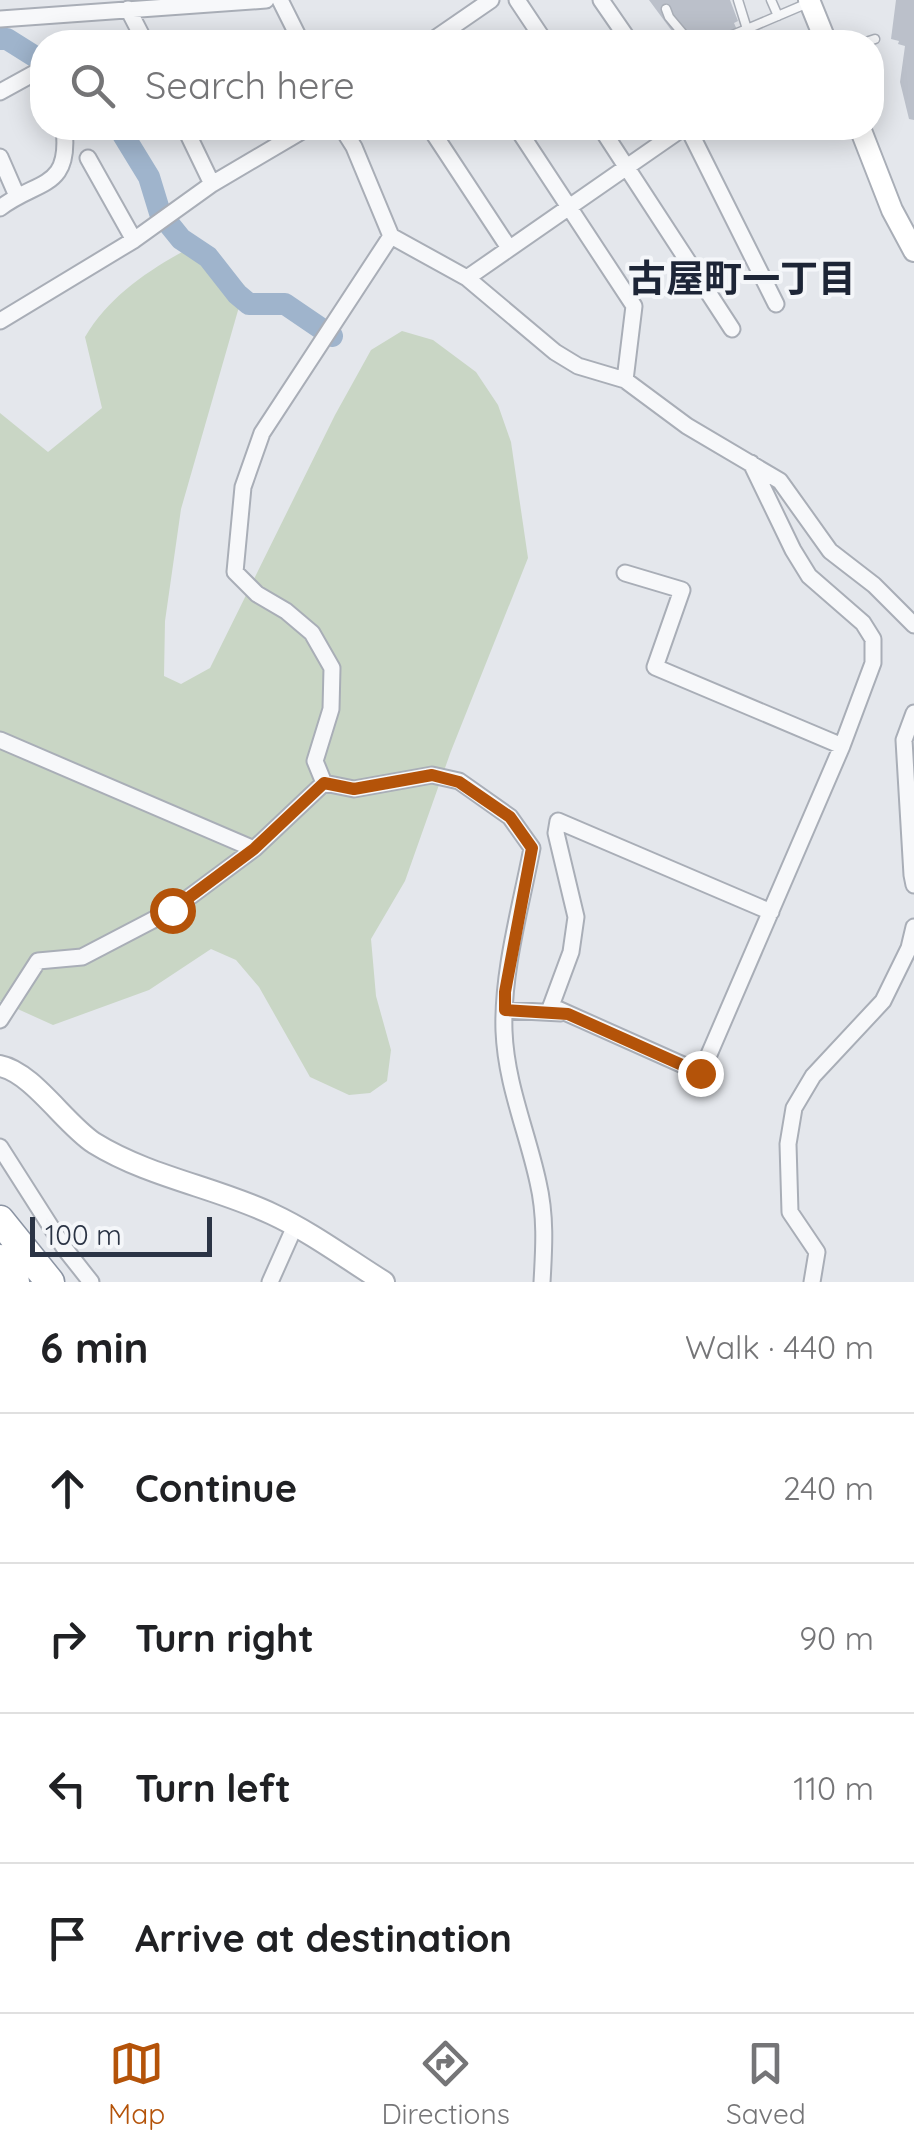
<!DOCTYPE html>
<html lang="en">
<head>
<meta charset="utf-8">
<style>
  body { margin:0; font-family:Quicksand,"Noto Sans JP",sans-serif; background:#f6f6f6; color:#202124 }
  .scale { position:absolute; left:30px; bottom:25px; width:182px; box-sizing:border-box; padding-left:10px; border:5px solid #2b3445; border-top:0; font-size:28px; line-height:35px; white-space:nowrap; color:#2b3445; -webkit-text-stroke:8px #f4f6f9; paint-order:stroke }
  .stop { position:absolute; width:30px; height:30px; margin:-22px; border:8px solid #b45309; border-radius:50%; background:#fff }
  .stop.end { background:#b45309; border-color:#fff; box-shadow:0 2px 10px #0008 }
  .list { margin:0; padding:0; list-style:none }
  h2 { display:flex; justify-content:space-between; align-items:center; height:130px; margin:0; padding:0 40px; font-size:42px }
  h2 small { font-size:32px; font-weight:400; color:#757577 }
  .list li { display:grid; grid-template-columns:65px 1fr auto; gap:30px; align-items:center; box-sizing:border-box; height:150px; padding:0 40px; border-top:2px solid #e0e0e0 }
  .list b { display:block; font-size:38px; white-space:nowrap }
  .list em { font-size:32px; font-style:normal; color:#757577 }
  .icon { flex:none; width:55px; height:55px; fill:none; stroke:currentColor; stroke-width:2; stroke-linecap:round; stroke-linejoin:round }
  .map { position:relative; flex:none; width:914px; height:1282px; overflow:hidden }
  .search { position:absolute; background:#fff; box-shadow:0 5px 25px #0003; left:30px; right:30px; top:30px; height:110px; display:flex; align-items:center; gap:25px; box-sizing:border-box; padding:0 35px; border-radius:40px; color:#757577; font-size:38px }
  .sheet { height:730px; background:#fff }
  nav { display:flex; justify-content:space-around; align-items:center; box-sizing:border-box; height:140px; border-top:2px solid #e0e0e0; background:#fff; font-size:28px; color:#757577 }
  nav a { display:grid; justify-items:center; gap:5px }
  nav .on { color:#b45309 }
  .map>svg:first-child { display:block }
  .green { fill:#c9d6c5 }
  .lines { fill:none; stroke-linecap:round; stroke-linejoin:round }
  .river { stroke:#9fb4cc; stroke-width:22 }
  .building { fill:#bbc0ca }
  .lane-casing { stroke:#a9aeb7; stroke-width:11 }
  .street-casing { stroke:#a9aeb7; stroke-width:19 }
  .secondary-casing { stroke:#a9aeb7; stroke-width:24 }
  .highway-casing { stroke:#8b94a3; stroke-width:31 }
  .lane { stroke:#f7f8fa; stroke-width:8 }
  .street { stroke:#f7f8fa; stroke-width:15 }
  .secondary { stroke:#fff; stroke-width:20 }
  .highway { stroke:#fff; stroke-width:28 }
  .route { stroke:#b45309; stroke-width:12 }
  .labels { text-anchor:middle; stroke-width:8; stroke-linejoin:round; paint-order:stroke }
  .neighbourhood-label { font-size:38px; font-weight:bold; fill:#1d2536; stroke:#f4f6f9 }
</style>
</head>
<body>
<div class="map">
<svg width="914" height="1282" viewBox="0 0 914 1282">
  <rect width="100%" height="100%" fill="#e4e7ec"/>
  <path class="green" d="M193 246 209 254 245 286 181 509 165 621 164 676 181 684 210 668 335 415 371 350 402 331 433 340 476 372 498 405 511 442 528 558 451 751 405 881 371 939 376 996 391 1050 387 1081 370 1093 349 1095 310 1077 259 987 236 960 211 949 149 990 53 1025 0 1001V413L48 452 102 408 85 337C110 295 150 269 193 246Z"/>
  <g class="lines">
    <path class="river" d="M0 39H7L42 61
      M119 128 149 177 160 213 181 239 208 257 237 294 249 304H285L332 336"/>
  </g>
  <path class="building" d="M649 0H730L738 21 734 23 741 39 730 42H680Z
    M896 0H914V120L909 119 900 82 905 46 898 44 899 41 891 39Z"/>
  <g class="lines">
    <g class="lane-casing">
      <path id="lane" d="M771 0 778 16
        M666 9 669 17 690 42
        M715 42 747 29 738 0
        M749 42 747 29 808 3
        M866 42 875 39"/>
    </g>
    <g class="street-casing">
      <path id="street" d="M280 0 301 42
        M517 0 545 42
        M601 0 630 42
        M128 9 145 42
        M0 19 266 0
        M430 42 491 0
        M0 92 40 70 42 74
        M185 128 212 184
        M342 128 354 147 391 236 467 278 555 352 578 366 625 380 687 426 780 481 830 551 874 585 914 625
        M430 128 509 248
        M517 128 634 306 625 380
        M601 128 732 329
        M688 128 776 304
        M0 157 17 196
        M88 158 134 240
        M0 208C38 179 71 190 64 128
        M467 278 683 128
        M0 321 134 240 212 184 307 128
        M751 463 793 550 809 576 863 623 873 639V663L842 746 701 1073 551 1006 571 952 576 917 556 833 558 821 771 912
        M625 573 682 590 655 667 842 746
        M914 713 904 740 912 875 914 885
        M0 740 254 849
        M324 783 354 789 432 775 459 781 510 817 532 848C521 906 502 972 504 1031 506 1084 527 1131 538 1182 546 1216 544 1248 542 1282
        M324 783 315 761 331 709 332 668 312 633 286 611 257 594 235 572 243 487 262 433 391 236
        M505 1010 561 1013
        M0 1020 38 961 82 957 172 910 254 849 324 783
        M0 1147 65 1249 91 1282
        M270 1282 295 1226
        M812 1282 817 1252 790 1212 788 1144 794 1108 813 1076 883 1001 909 948 914 927"/>
    </g>
    <g class="secondary-casing">
      <path id="secondary" d="M809 0 826 42
        M860 128 892 210 914 251
        M0 1066C32 1072 65 1124 94 1143 149 1177 215 1187 272 1214 311 1232 347 1259 384 1282"/>
    </g>
    <g class="highway-casing">
      <path id="highway" d="M0 1220 50 1282
        M0 1259 15 1282"/>
    </g>
    <use href="#lane" class="lane"/>
    <use href="#street" class="street"/>
    <use href="#secondary" class="secondary"/>
    <use href="#highway" class="highway"/>
  </g>
  <g class="lines">
    <path class="route" d="M172 910 254 849 324 783 354 789 432 775 459 782 510 817 532 848 505 992V1010L568 1014 700 1073"/>
  </g>
  <g class="labels">
    <g class="neighbourhood-label">
      <text x="742" y="292">古屋町一丁目</text>
    </g>
  </g>
</svg>
<div class="scale">100 m</div>
<div class="stop" style="left:172px;top:910px"></div>
<div class="stop end" style="left:700px;top:1073px"></div>
<div class="search"><svg class="icon" aria-label="search" viewBox="0 0 24 24"><circle cx="10" cy="10" r="6"/><path d="M15 15l6 6"/></svg>Search here</div>
</div>
<section class="sheet">
<h2>6 min<small>Walk · 440 m</small></h2>
<ul class="list">
<li><svg class="icon" aria-label="ahead" viewBox="0 0 24 24"><path d="M12 20V5M6 11l6-6 6 6"/></svg><div><b>Continue</b></div><em>240 m</em></li>
<li><svg class="icon" aria-label="right" viewBox="0 0 24 24"><path d="M7 20v-9h11M14 6l5 5-5 5"/></svg><div><b>Turn right</b></div><em>90 m</em></li>
<li><svg class="icon" aria-label="left" viewBox="0 0 24 24"><path d="M17 20v-9H6M10 6l-5 5 5 5"/></svg><div><b>Turn left</b></div><em>110 m</em></li>
<li><svg class="icon" aria-label="arrive" viewBox="0 0 24 24"><path d="M6 21V4h12l-3 4 3 4H6"/></svg><div><b>Arrive at destination</b></div></li>
</ul>
</section>
<nav>
<a class="on"><svg class="icon" aria-label="map" viewBox="0 0 24 24"><path d="M3 6l6-2 6 2 6-2v14l-6 2-6-2-6 2zM9 4v14M15 6v14"/></svg>Map</a>
<a><svg class="icon" aria-label="directions" viewBox="0 0 24 24"><path d="M12 3l9 9-9 9-9-9zM9 14v-3h6M13 9l2 2-2 2"/></svg>Directions</a>
<a><svg class="icon" aria-label="saved" viewBox="0 0 24 24"><path d="M7 4h10v16l-5-4-5 4z"/></svg>Saved</a>
</nav>
</body>
</html>
